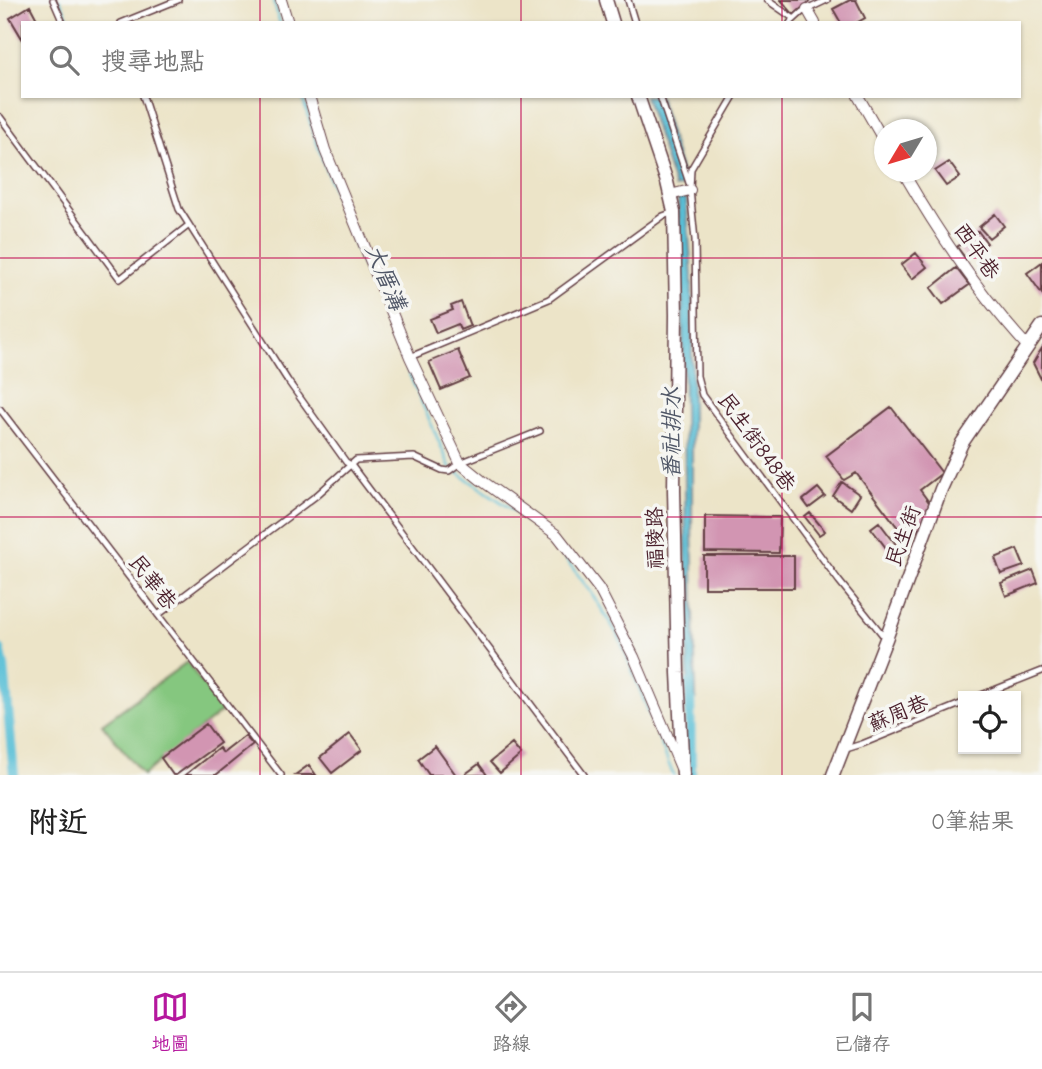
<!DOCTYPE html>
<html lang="zh-TW">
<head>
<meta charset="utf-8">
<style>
  body { margin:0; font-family:"Comic Neue","LXGW WenKai TC",sans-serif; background:#f2f2f2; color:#222 }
  .controls { position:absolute; right:21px; bottom:21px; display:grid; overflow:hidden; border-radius:0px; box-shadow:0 2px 5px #0004 }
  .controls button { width:63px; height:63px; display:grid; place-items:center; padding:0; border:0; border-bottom:2px solid #e0e0e0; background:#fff; color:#222; font:35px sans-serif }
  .compass { position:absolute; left:874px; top:119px; width:63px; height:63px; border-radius:50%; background:#fff; box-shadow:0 2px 5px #0004; rotate:232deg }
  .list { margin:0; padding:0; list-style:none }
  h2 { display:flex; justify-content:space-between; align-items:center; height:91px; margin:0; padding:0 28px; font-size:30px }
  h2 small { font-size:23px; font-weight:400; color:#767676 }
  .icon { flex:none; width:38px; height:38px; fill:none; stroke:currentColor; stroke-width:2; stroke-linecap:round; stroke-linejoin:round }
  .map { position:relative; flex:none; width:1042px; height:775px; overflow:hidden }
  .search { position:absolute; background:#fff; box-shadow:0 2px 5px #0004; left:21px; right:21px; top:21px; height:77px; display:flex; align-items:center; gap:18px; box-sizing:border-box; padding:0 24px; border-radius:0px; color:#767676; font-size:26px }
  .sheet { height:196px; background:#fff }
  nav { display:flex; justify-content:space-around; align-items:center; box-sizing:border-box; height:98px; border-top:2px solid #e0e0e0; background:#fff; font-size:19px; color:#767676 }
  nav a { display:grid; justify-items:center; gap:4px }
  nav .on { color:#b5179e }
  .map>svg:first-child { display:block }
  .green { fill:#85c77f; stroke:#687355; stroke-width:2 }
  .water { fill:#5ac0d7; stroke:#527081; stroke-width:2 }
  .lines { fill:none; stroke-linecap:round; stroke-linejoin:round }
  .stream { stroke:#5ac0d7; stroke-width:2.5 }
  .canal { stroke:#5ac0d7; stroke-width:10 }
  .building { fill:#d295b2 }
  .service-casing { stroke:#623d43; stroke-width:8 }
  .minor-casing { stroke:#623d43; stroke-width:12 }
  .tertiary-casing { stroke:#623d43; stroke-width:15 }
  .service { stroke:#fff; stroke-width:5 }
  .minor { stroke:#fff; stroke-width:10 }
  .tertiary { stroke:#fff; stroke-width:12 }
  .grid { fill:none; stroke:#c2185b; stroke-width:2; stroke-opacity:0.55 }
  .labels { text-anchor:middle; stroke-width:7; stroke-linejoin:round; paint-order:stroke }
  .street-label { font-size:21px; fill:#4a1f2b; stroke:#f6f6f2 }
  .water-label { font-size:23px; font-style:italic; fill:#505767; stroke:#f6f6f2 }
</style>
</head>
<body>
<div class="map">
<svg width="1042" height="775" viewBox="0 0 1042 775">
  <rect width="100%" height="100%" fill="#f6f6f2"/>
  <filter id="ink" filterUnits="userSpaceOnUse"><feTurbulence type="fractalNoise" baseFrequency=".0143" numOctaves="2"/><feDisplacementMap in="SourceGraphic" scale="14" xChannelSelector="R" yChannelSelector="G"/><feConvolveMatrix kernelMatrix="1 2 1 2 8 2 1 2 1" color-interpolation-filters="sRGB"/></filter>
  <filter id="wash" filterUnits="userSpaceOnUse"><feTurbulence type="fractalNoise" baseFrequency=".00686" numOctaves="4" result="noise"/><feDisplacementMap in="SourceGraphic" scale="28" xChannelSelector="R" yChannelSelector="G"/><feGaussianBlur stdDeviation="1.57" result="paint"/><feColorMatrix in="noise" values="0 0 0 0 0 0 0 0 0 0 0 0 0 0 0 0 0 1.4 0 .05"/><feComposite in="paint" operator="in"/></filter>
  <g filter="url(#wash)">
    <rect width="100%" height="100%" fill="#ece4c8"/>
    <path class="green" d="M187 662 222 711 143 775 102 724Z"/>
    <path class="water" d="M645 96H659L685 185 675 188Z
      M686 197 692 275V525L696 698 688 693 682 272 678 199Z"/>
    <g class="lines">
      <path class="stream" d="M60 0 70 23
        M273 0 280 23
        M302 96C340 224 397 345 450 467
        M458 473 540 528
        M545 532 591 592 619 637 672 772 674 775"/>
      <path class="canal" d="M0 649 4 666 14 775
        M690 683 691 775"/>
    </g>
    <g id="blocks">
      <path class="building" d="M781 0H811L794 15Z
        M850 0H856L865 18 856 23H841L833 9Z
        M30 6 39 23H23V40L10 18Z
        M949 162 960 177 946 186 935 171Z
        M995 214 1004 226 989 238 979 227Z
        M978 231 987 243 966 259 957 247Z
        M916 253 927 267 912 279 901 265Z
        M1042 262V294L1027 273Z
        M956 268 969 285 943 304 931 288Z
        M461 302 470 326 460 330 458 324 436 333 430 319 453 310 451 306Z
        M1042 348V381L1033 363Z
        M458 350 470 378 441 390 429 362Z
        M891 407 942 473 920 490 931 505 926 522 915 532 908 522 899 529 856 473 844 480 826 456Z
        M842 482 860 495 851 509 833 496Z
        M818 488 825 496 809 508 803 500Z
        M810 513 825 531 819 535 805 517Z
        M705 516 780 517 779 553 705 552Z
        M879 522 904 555 896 561 871 528Z
        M1017 549 1024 566 1001 574 995 558Z
        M704 556H794V588H704Z
        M1033 570 1038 583 1006 596 1001 583Z
        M206 724 220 743 176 775H173L161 758Z
        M350 734 362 750 332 773 320 758Z
        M245 736 253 745 216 775H185L219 748 223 753Z
        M512 744 521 755 500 773 490 762Z
        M435 746 456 775H429L418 759Z
        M479 764 487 775H464Z
        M309 765 316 775H295Z"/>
    </g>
  </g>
  <g filter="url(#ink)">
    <use href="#blocks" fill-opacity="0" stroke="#623d43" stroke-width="2"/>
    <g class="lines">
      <g class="service-casing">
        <path id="service" d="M53 0 63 23
          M628 0 635 23
          M767 0 793 18
          M121 23 178 0
          M790 23 802 12 827 0
          M143 96 179 209 288 381 346 462 351 465 584 775
          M660 96 689 183
          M734 96 691 169 690 190 695 240 697 376 702 395 839 581 886 639
          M0 117 120 279 189 225
          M410 357 549 299 663 216 674 212
          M0 409 281 775
          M158 615 317 495 356 460 414 457 442 470 449 471 460 463 540 431
          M979 696 1042 671
          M846 749 862 744 963 703"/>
      </g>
      <g class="minor-casing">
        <path id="minor" d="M281 0 288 23
          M807 9 815 23
          M309 96 325 150 410 357 460 463 481 480 557 535 599 589 634 657 681 768
          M858 96 884 141
          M903 172C939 234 979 294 1028 347
          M670 195 690 190"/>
      </g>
      <g class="tertiary-casing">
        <path id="tertiary" d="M606 0 613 23
          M638 96 667 182 674 212 676 315 674 490 678 673 683 775
          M833 775 886 639 941 489 962 443 1042 326"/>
      </g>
      <use href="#service" class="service"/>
      <use href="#minor" class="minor"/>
      <use href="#tertiary" class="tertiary"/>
    </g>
  </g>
  <path class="grid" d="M260 0V23M521 0V23M782 0V23M260 96V775M521 96V775M782 96V775M0 258H1042M0 517H1042"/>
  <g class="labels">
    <g class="street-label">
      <text transform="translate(977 251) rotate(55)" y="7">西平巷</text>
      <text transform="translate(757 442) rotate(54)" y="7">民生街848巷</text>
      <text transform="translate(903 536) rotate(-70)" y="7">民生街</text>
      <text transform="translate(655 538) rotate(-91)" y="7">福陵路</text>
      <text transform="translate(153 582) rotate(52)" y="7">民華巷</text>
      <text transform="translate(898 713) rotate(-22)" y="7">蘇周巷</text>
    </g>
    <g class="water-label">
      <text transform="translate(386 277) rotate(67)" y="8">大厝溝</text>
      <text transform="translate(671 433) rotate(-90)" y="8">番社排水</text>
    </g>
  </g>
</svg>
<div class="controls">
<button><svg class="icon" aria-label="locate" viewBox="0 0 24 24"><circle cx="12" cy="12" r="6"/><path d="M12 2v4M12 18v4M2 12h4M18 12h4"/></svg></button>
</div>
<svg class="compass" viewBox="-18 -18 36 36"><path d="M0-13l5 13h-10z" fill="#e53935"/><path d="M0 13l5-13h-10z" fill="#767676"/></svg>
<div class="search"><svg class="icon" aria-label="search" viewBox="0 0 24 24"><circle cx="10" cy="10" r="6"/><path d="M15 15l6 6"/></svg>搜尋地點</div>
</div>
<section class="sheet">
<h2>附近<small>0筆結果</small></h2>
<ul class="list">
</ul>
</section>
<nav>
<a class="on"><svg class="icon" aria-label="map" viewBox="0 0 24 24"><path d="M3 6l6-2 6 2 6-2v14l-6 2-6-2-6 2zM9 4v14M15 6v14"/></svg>地圖</a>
<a><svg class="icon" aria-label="directions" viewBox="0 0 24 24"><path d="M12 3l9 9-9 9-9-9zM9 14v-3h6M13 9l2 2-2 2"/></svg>路線</a>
<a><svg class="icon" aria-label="saved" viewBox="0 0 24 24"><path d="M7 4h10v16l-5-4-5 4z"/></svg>已儲存</a>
</nav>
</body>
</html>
